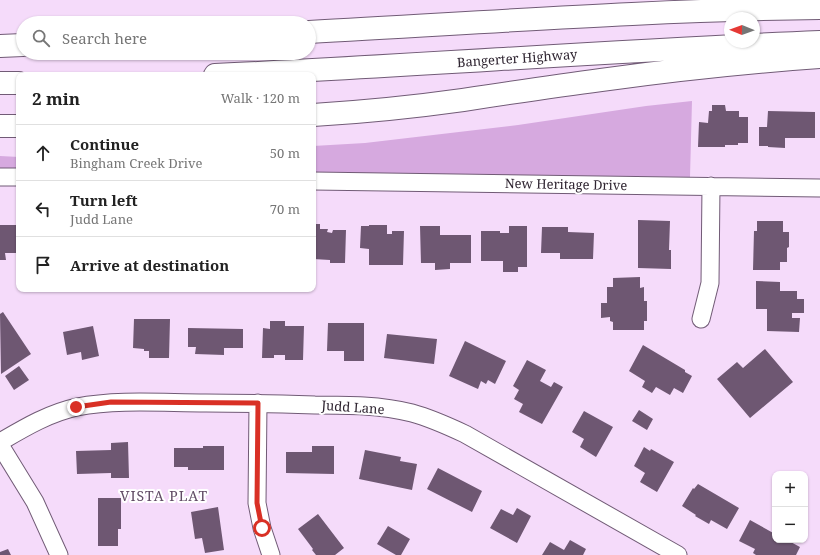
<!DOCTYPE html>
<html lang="en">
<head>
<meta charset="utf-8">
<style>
  body { margin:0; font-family:"Noto Serif",serif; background:#f6f6f6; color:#222 }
  .controls { position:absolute; right:12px; bottom:12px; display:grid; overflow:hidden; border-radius:8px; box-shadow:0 1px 3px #0004 }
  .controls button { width:36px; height:36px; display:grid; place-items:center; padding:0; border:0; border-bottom:1px solid #e0e0e0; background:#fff; color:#222; font:20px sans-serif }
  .compass { position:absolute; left:724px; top:12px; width:36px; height:36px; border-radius:50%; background:#fff; box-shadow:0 1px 3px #0004; rotate:271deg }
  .stop { position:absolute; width:12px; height:12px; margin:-9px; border:3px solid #d93025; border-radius:50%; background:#fff }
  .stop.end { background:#d93025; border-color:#fff; box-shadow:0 1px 4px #0008 }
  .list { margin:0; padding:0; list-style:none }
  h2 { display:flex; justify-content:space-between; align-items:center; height:52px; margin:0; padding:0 16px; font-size:17px }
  h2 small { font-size:13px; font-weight:400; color:#767676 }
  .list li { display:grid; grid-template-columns:26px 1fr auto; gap:12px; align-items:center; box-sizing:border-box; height:56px; padding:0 16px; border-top:1px solid #e0e0e0 }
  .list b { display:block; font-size:15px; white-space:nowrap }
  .list p { margin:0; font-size:13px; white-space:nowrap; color:#767676 }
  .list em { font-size:13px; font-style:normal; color:#767676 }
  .icon { flex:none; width:22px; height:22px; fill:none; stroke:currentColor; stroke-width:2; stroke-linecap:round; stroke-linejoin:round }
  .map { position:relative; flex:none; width:820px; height:555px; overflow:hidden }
  .search { position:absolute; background:#fff; box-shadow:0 1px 3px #0004; left:16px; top:16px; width:300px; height:44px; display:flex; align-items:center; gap:10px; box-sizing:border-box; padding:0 14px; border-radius:22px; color:#767676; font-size:15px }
  .panel { position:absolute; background:#fff; box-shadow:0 1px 3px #0004; left:16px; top:72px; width:300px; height:220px; border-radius:8px }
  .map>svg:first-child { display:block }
  .green { fill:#d6a9df }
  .building { fill:#6e5772 }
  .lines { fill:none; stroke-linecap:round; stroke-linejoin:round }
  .minor-casing { stroke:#715b76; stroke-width:19 }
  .highway-casing { stroke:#715b76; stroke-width:24 }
  .minor { stroke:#fff; stroke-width:17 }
  .highway { stroke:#fff; stroke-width:22 }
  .route { stroke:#d93025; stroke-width:5 }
  .labels { text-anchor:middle; stroke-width:4; stroke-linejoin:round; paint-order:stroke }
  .street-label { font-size:13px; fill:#2f2531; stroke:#fff }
  .neighbourhood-label { font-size:14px; letter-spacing:1px; fill:#624c66; stroke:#fff }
</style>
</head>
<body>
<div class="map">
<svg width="820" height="555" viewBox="0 0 820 555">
  <rect width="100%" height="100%" fill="#f5dbfa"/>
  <path class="green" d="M692 101 690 177 313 173V146L365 143 518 125 646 106Z
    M0 156 19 157V170L0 169Z"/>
  <path class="building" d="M712 105H725L726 111H739V117H748V143H738V145H725V147H698L699 122 708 123 709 111H712Z
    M768 111 815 112V138H785V148L768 147V146H759V127H767Z
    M638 220 670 221 669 250H671V269L638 268Z
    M757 221H783V232H789V247L787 248V262H780V270H753L754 231H757Z
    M313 224H320V229H328L327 232 332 233 333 230H346L345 263H330V260L313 259Z
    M0 225H19V251H16V253H5L6 260H0Z
    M369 225H387V234H392V231H404L403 265H369V249L360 248 361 226H369Z
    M420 226H440V235H471V263H450V269L435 270V263H421Z
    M509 226H527V267H518V272H503V261H481V231H500V233H509Z
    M542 227H568V232L594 233 593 259H560V253H541Z
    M640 277V288L644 287V301H647V321H644V330H613V322L610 321V317L601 318V303H607V287H613V278Z
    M756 281 780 282V291H797V299H804V313H792V318H800L799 332 767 331V309H756Z
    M3 312 31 354 1 374 0 314Z
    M134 319H170L169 358H149V351H144V349L133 348Z
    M270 321H285V326H304L303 360H285V355H274V358H262L263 328 270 329Z
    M328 323H364V361H344V351H327Z
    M93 326 99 356 82 360 81 352 67 355 63 332Z
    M188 328 243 329V348H224V355L195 354 196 347H188Z
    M387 334 437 339 434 364 384 358Z
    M465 341 506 361 495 384 488 380 486 384 481 381 478 389 449 376Z
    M643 345 685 370V372L692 376 683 393 674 388 670 395 656 387 652 393 642 387 645 381 629 371Z
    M765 349 793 382 750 418 717 379 737 362 743 368Z
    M527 360 546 370 540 381 551 387 554 382 563 387 542 424 519 412 523 404 514 399 519 390 513 386Z
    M19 366 29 380 14 390 5 376Z
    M639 410 653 419 647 430 632 421Z
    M584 411 613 427 596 457 580 447 584 439 572 432Z
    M128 442 129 478H111V473L77 474 76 451 111 450V443Z
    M203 446H224V470H188V467H174V448H203Z
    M312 446H334V474L286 473V452H312Z
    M644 447 650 451 651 449 674 462 657 492 640 482 645 473 634 466Z
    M365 450 401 457 400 461 417 464 412 490 359 479Z
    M438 468 482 491 472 512 427 489Z
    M698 484 739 508 727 529 711 520 709 524 695 516 696 515 682 506 693 488 694 489Z
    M98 498H121V529H118V546H98Z
    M218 507 224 550 205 553 202 538 195 539 191 512Z
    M517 508 531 516 517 543 490 528 501 509 513 515Z
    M318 514 344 548 335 555H316L312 550 313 549 298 529Z
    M750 520 775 534V540H787L800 547 796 555H756L753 553 755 549 739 541Z
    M388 526 410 539 401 555H396L377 544Z
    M570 540 586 549 583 555H542L550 542 564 550Z
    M8 549 11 555H0V552Z"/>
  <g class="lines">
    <g class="minor-casing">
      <path id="minor" d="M0 177H19
        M313 181 820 188
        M701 319 710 283 711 186
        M258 403 257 503 262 528 271 555
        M0 442C24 428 49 413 77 407 118 399 164 403 206 403 243 403 279 404 315 405 347 405 381 405 412 413 430 418 448 426 465 434L678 555
        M0 445 35 502 59 555"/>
    </g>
    <g class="highway-casing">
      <path id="highway" d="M309 32C479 23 649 10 820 8
        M0 46 23 45
        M215 75C417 66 618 50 820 42
        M0 83H19
        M313 115C363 112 413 107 463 100 509 93 555 86 601 80 674 70 747 62 820 57
        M0 126H19"/>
    </g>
    <use href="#minor" class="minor"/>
    <use href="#highway" class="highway"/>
  </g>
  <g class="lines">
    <path class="route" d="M76 407 111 402 258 403 257 503 262 528"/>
  </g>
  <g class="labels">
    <g class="street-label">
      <text transform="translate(517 58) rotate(-4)" y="5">Bangerter Highway</text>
      <text transform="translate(566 184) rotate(1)" y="5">New Heritage Drive</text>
      <text transform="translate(353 407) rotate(4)" y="5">Judd Lane</text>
    </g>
    <g class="neighbourhood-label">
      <text x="164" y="501">VISTA PLAT</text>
    </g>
  </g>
</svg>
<div class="controls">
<button>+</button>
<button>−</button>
</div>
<svg class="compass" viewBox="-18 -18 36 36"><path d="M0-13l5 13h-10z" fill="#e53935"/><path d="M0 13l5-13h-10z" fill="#767676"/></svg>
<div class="stop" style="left:262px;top:528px"></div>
<div class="stop end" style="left:76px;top:407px"></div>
<div class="search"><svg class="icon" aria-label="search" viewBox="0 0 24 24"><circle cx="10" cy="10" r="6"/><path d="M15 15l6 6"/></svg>Search here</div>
<section class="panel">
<h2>2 min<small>Walk · 120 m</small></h2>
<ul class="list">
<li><svg class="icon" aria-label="ahead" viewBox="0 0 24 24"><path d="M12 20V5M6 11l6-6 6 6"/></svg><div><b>Continue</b><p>Bingham Creek Drive</p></div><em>50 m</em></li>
<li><svg class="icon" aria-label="left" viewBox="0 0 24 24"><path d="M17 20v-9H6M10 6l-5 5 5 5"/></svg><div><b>Turn left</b><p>Judd Lane</p></div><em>70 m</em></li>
<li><svg class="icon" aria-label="arrive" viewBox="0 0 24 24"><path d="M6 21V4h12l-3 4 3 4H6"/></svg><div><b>Arrive at destination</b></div></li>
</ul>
</section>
</div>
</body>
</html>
